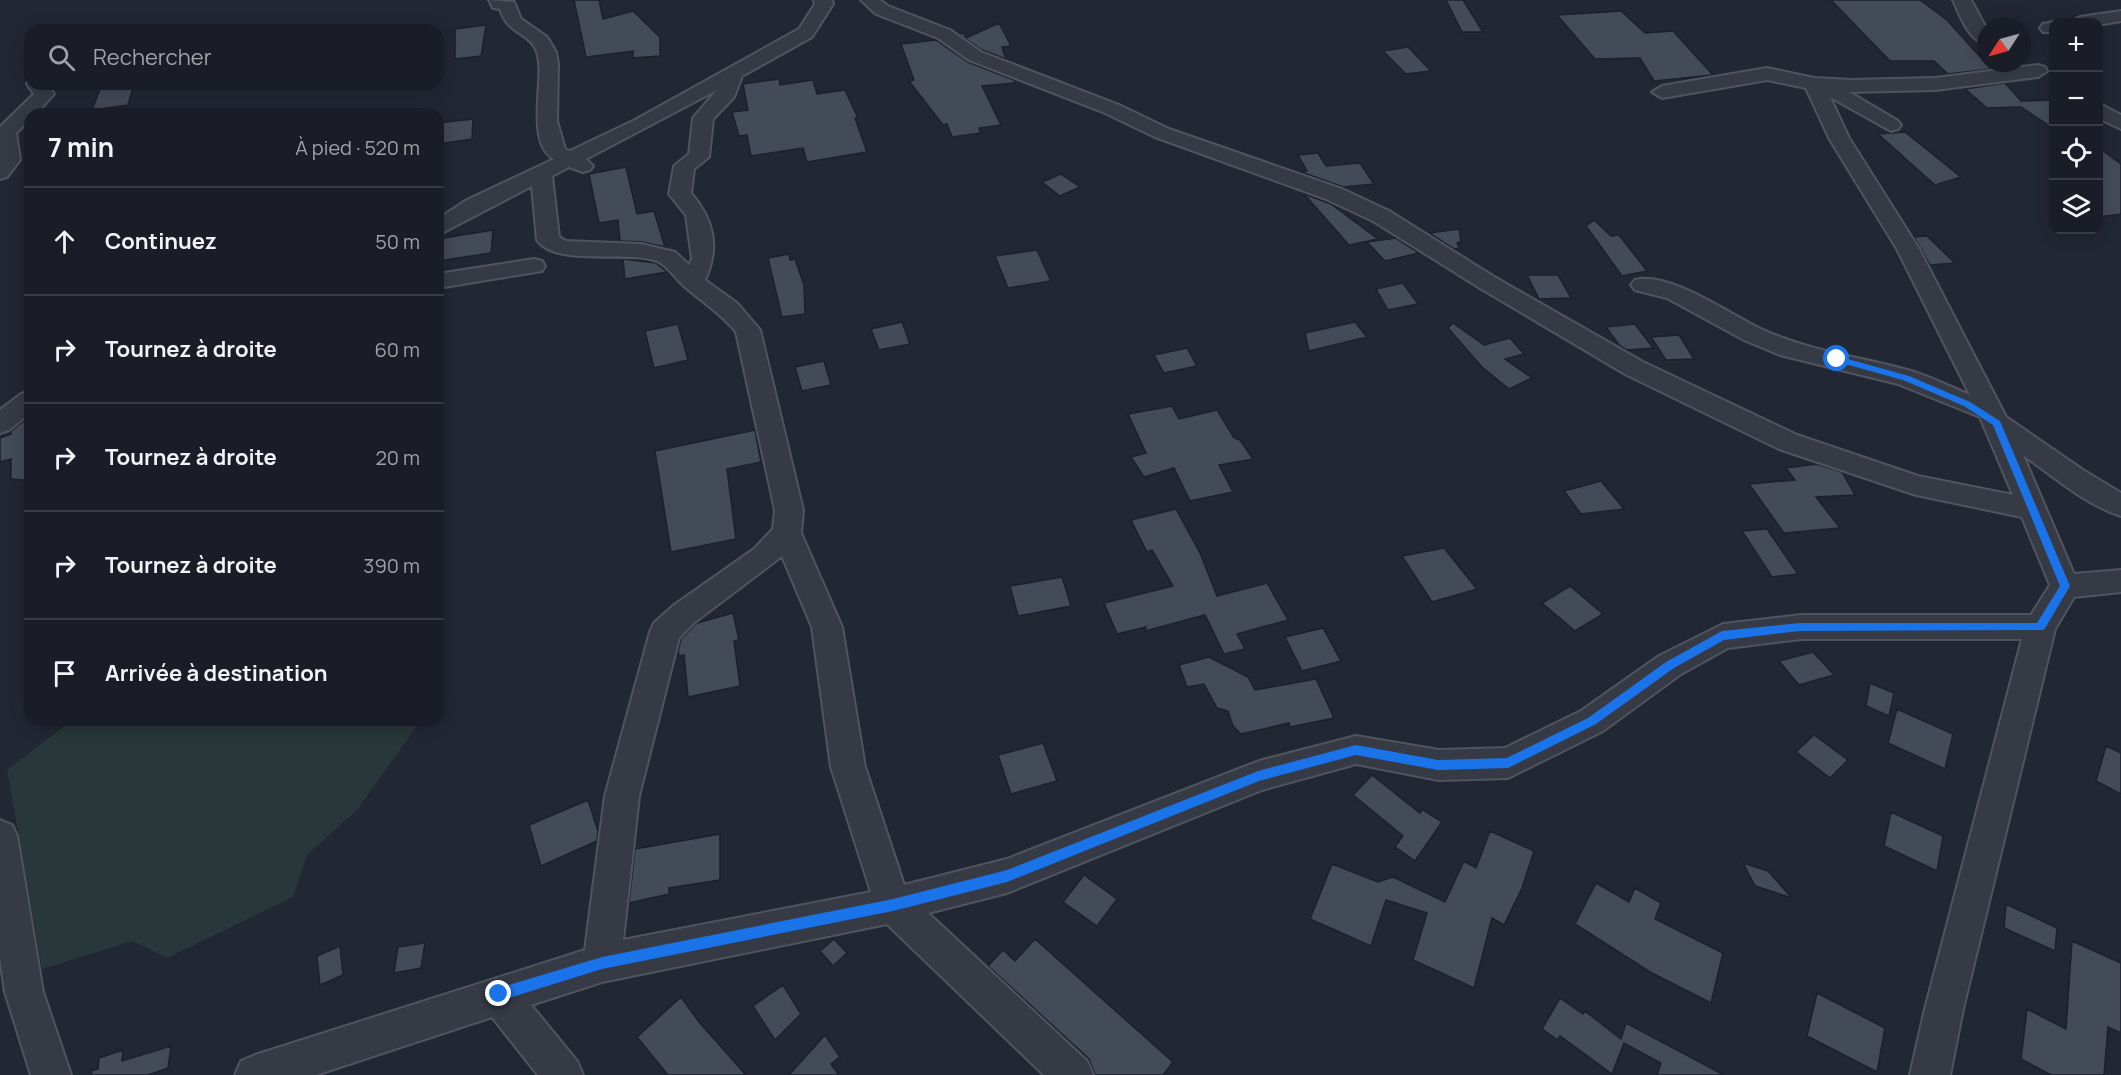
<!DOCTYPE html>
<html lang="fr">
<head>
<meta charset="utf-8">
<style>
  body { margin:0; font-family:Manrope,sans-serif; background:#23262f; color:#f1f3f6 }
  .controls { position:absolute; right:18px; top:18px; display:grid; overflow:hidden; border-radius:12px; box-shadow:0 3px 15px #0003 }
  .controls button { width:54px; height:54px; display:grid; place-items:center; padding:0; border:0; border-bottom:2px solid #383b44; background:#1a1d27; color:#f1f3f6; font:30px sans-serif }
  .compass { position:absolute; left:1977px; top:18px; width:54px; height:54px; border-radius:50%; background:#1a1d27; box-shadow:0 3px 15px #0003; rotate:234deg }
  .stop { position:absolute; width:18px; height:18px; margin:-14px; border:4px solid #1a73e8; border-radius:50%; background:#fff }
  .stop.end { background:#1a73e8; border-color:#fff; box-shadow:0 2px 6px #0008 }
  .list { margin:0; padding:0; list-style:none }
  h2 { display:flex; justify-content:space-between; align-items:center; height:78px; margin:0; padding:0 24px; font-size:26px }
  h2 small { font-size:20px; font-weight:400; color:#9fa2a7 }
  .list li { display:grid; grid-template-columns:39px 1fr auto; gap:18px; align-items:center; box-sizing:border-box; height:108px; padding:0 24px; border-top:2px solid #383b44 }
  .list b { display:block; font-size:22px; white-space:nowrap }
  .list em { font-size:20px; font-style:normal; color:#9fa2a7 }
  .icon { flex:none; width:33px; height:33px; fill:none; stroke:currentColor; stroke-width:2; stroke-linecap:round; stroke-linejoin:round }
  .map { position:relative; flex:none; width:2121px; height:1075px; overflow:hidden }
  .search { position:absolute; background:#1a1d27; box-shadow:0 3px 15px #0003; left:24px; top:24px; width:420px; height:66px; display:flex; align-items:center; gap:15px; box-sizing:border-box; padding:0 21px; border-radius:18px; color:#9fa2a7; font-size:22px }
  .panel { position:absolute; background:#1a1d27; box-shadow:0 3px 15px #0003; left:24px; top:108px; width:420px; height:618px; border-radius:18px }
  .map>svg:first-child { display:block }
  .green { fill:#283739 }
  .building { fill:#434a58; stroke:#1c212b; stroke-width:1.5 }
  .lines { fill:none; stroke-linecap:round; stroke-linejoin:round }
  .street-casing { stroke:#4f545f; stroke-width:4 }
  .street { fill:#353a45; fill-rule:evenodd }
  .route { fill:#1a73e8 }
</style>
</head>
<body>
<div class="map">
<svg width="2121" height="1075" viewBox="0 0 2121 1075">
  <rect width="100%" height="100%" fill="#222734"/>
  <path class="green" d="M72 720H421L358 809 307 855 293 897 167 958 133 941 42 969 7 770Z"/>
  <path class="building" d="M574 0H599L603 19 633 11 660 37V56L633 58V51L586 57Z
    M1446 0H1463L1483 32H1462Z
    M1831 0H1920L1947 20 1991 69 1948 74 1934 61H1890Z
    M1621 11 1645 33 1673 31 1713 75 1654 81 1640 58 1595 59 1557 15Z
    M999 23 1011 46 1002 47 1006 59 982 50 959 34 964 33 966 38Z
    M486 25 481 56 455 59V29Z
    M936 40 968 62 1014 80 1015 83 982 86 1001 125 979 128 981 133 952 137 947 124 943 125 909 81 914 80 901 44Z
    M1408 47 1431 71 1406 74 1383 51Z
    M779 79 780 85 813 80 817 94 845 90 858 118H855L867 152 807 162 803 148 751 156 747 135 739 136 732 112 748 110 743 84Z
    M2005 83 2021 101 2054 100V129L2021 107 1987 108 1965 89Z
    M102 84H134L128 105 92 110Z
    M473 119 472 139 438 144V123Z
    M1905 132 1961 177 1935 185 1878 134Z
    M2098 147 2121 164V214L2098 217Z
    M1318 153 1326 166 1360 163 1374 184 1343 187 1301 172 1307 171 1298 155Z
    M626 167 637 214 654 211 665 247 642 242 620 241 618 220 599 223 589 174Z
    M1061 174 1080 187 1060 196 1042 182Z
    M1304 194 1331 204 1378 239 1349 245Z
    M1594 220 1611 236 1619 235 1647 271 1622 276 1586 226Z
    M1459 229 1461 242 1457 243 1460 248 1454 249 1429 233Z
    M493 230 491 253 438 261V239Z
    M1927 236 1955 263 1930 265 1914 237Z
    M1396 238 1419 253 1385 261 1367 242Z
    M1037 250 1051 281 1008 288 995 256Z
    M789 254 790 260 795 259 804 285 805 314 782 317 768 258Z
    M623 259 656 263 667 272 625 279Z
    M1527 275H1558L1571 298 1539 299Z
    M1403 283 1418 304 1388 310 1376 289Z
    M902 322 910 344 879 350 871 329Z
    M1355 322 1367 337 1309 351 1305 333Z
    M1453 323 1484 345 1510 338 1524 354 1505 359 1532 378 1509 389 1482 367 1448 328Z
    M678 324 688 360 654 368 645 331Z
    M1635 324 1653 348 1627 350 1620 346 1606 327Z
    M1679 335 1694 359 1666 360 1651 337Z
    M1187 348 1197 366 1164 373 1154 355Z
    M824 361 831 385 802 391 795 367Z
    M1172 406 1179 419 1217 410 1234 438 1240 440 1253 459 1219 465 1233 492 1190 501 1174 468 1144 477 1131 457 1146 453 1128 414Z
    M30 416 27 480 11 479V459L0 462V438L11 434V431Z
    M755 430 761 462 727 469 736 539 671 552 655 451Z
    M1817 464 1842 472 1855 495 1816 497 1840 528 1784 533 1749 484 1795 480 1786 468Z
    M1601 481 1624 509 1581 514 1564 491Z
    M1176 509 1200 553 1217 596 1267 583 1288 620 1237 634 1245 649 1224 654 1205 615 1145 631 1146 627 1117 634 1104 603 1173 586 1152 550 1147 552 1131 520Z
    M1767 529 1798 574 1772 577 1742 531Z
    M1444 548 1477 589 1432 602 1402 556Z
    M1062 577 1071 606 1018 616 1010 586Z
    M1570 586 1603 614 1575 631 1542 603Z
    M733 613 739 640 734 641 740 686 688 697 684 655 679 656 678 651 681 639 697 623Z
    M1323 628 1341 661 1302 671 1285 637Z
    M1813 652 1834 675 1799 685 1779 661Z
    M1209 657 1248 677 1255 690 1316 679 1334 718 1290 727 1289 723 1241 734 1233 726 1228 711 1217 708 1204 684 1187 687 1179 665Z
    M1870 683 1894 693 1889 716 1866 706Z
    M1897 709 1953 734 1945 769 1888 743Z
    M1814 735 1848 760 1830 778 1796 752Z
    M1043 743 1057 781 1011 794 998 755Z
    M2106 746 2121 753V794L2096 781Z
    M1372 775 1420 813 1422 809 1442 822 1415 861 1395 847 1403 836 1353 795Z
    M588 800 598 831 597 841 541 866 529 825Z
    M1891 812 1943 836 1937 871 1884 846Z
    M1490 831 1534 851 1522 888 1504 925 1492 918 1474 988 1413 960 1427 913 1386 900 1371 946 1310 919 1332 864 1378 882 1393 877 1445 902 1464 861 1476 868Z
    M720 834V880L669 888V894L629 903 635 849Z
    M1743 863 1768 871 1792 898 1755 886Z
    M1084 875 1117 899 1097 926 1063 902Z
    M1596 883 1629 902 1635 888 1661 903 1655 919 1723 953 1711 1003 1650 972 1575 924Z
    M2006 904 2057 928 2055 951 2004 928Z
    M834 939 847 953 833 966 820 951Z
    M1035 939 1173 1062 1163 1075H1095L1089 1059 988 966 1003 950 1015 961Z
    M2072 941 2121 963V1033L2108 1027 2104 1075H2051L2021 1059 2027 1009 2066 1029Z
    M425 943 421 968 394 973 398 947Z
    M340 946 343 975 320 985 317 956Z
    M783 985 801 1014 775 1040 753 1006Z
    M1817 993 1885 1028 1877 1072 1807 1036Z
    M681 997 699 1022 746 1075H668L637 1037Z
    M1560 998 1583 1014 1585 1011 1621 1039 1626 1023 1724 1075H1657L1661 1063 1624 1043 1612 1074 1560 1036 1558 1040 1542 1029Z
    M825 1035 840 1057 831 1064 839 1075H789Z
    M171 1046 168 1068 148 1075H92L91 1071 98 1069 99 1058 123 1050 122 1061Z"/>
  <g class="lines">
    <g class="street-casing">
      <path id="street" d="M489 0 514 2 521 19 547 37 556 52 558 64 557 121 565 149 570 151 635 120 799 29 815 4 814 0H832L833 4 812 37 742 76 734 97 713 119 709 157 694 169 691 193C714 220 720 247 705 280L737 303 760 330 803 510 801 533 842 627 865 767 904 885 1007 859 1259 761 1356 736 1439 750 1505 748 1581 711 1659 656 1723 624 1801 615H2031L2050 585 2022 517 1916 495 1779 449 1625 374 1480 288 1373 221 1326 199 1155 137 1105 113 969 60 938 38 876 14 861 0H880L888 6 950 30 981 52 1119 105 1169 129 1342 189 1389 211 1496 278 1643 362 1797 435 1918 476 2013 495 1980 417 1898 384 1780 355 1744 340 1667 298 1635 290 1631 285 1635 280C1669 271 1729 314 1761 329 1808 351 1861 357 1911 371 1931 377 1951 387 1970 395L1897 249 1829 138 1806 88 1767 80 1662 98 1652 92 1662 86 1767 68 1814 78 1852 80 1935 78 2038 65 2045 67 2047 71 2038 77 1935 90 1849 92 1898 121 1901 125 1898 129 1891 131 1830 97 1849 138 1919 249 2006 417 2083 470 2121 493V516C2086 505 2053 476 2023 455L2074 574 2121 570V592L2074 597 2055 629 1963 1009 1950 1075H1910L1925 1009 2022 639H1801L1728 648 1681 674 1603 731 1508 778 1439 780 1356 764 1262 790 1007 893 928 913 1087 1061 1093 1075H1044L887 924 602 982 531 1005 577 1061 583 1075H538L492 1017 316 1075H235L241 1061 255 1055 585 950 605 796 650 632 654 623 673 606 754 549 773 529 775 510 736 332C721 313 702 302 684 286 676 279 667 265 657 261 627 250 556 267 537 240L532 186 438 235V219L467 200 554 159C527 145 542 87 539 62 536 30 509 39 500 9L493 8ZM717 90 693 118 689 154 674 166 669 194 686 215 692 259 689 265 675 252 641 244 566 241 559 237 552 176 569 167 583 172 590 170 593 166 586 159ZM782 556 812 627 831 767 871 892 623 940 639 796 679 638 695 622Z
        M1953 0H1971L1986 28V44C1968 40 1960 15 1953 0Z
        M2121 11V21L2098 25 2071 22 2080 17Z
        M2054 22H2057H2054V32H2043L2040 28 2043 24Z
        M29 80 30 84H46L54 94 36 114H30V119L16 133 20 160 7 177 0 179V127L34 94 27 84Z
        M2098 103 2121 115V129L2098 118Z
        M534 259 542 261 545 266 542 271 438 288V274Z
        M30 391V413L9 430 0 433V410L21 394Z
        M0 820 12 825 17 836 43 992 71 1075H31L5 992 0 957Z"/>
    </g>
    <use href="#street" class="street"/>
  </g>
  <path class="route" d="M1837 356 1909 376 1970 402 2000 421 2070 586 2044 630 1800 631 1724 640 1674 668 1596 724 1508 768 1438 770 1356 755 1259 781 1007 882 893 911 602 969 499 1001 494 999V990L499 988 602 957 893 899 1007 870 1258 771 1356 745 1438 760 1507 758 1588 718 1666 662 1722 631 1800 623H2037L2060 586 1993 425 1964 406 1903 380 1834 361Z"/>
</svg>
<div class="controls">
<button>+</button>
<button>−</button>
<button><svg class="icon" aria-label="locate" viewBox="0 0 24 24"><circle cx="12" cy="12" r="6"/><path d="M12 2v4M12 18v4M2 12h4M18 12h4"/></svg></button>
<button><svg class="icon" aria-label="layers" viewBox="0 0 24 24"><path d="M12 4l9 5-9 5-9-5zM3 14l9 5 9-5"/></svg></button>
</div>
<svg class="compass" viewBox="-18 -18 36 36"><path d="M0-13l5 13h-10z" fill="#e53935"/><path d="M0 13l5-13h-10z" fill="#9fa2a7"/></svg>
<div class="stop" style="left:1837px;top:359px"></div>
<div class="stop end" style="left:499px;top:994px"></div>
<div class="search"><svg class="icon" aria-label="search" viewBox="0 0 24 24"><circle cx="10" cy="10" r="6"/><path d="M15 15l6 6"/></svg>Rechercher</div>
<section class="panel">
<h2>7 min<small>À pied · 520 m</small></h2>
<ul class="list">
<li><svg class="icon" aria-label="ahead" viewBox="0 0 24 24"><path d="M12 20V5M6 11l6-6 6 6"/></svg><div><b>Continuez</b></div><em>50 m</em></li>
<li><svg class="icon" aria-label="right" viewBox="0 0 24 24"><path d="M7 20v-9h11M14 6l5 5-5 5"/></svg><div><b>Tournez à droite</b></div><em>60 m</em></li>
<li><svg class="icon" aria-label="right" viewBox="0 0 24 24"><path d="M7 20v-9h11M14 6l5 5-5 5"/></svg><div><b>Tournez à droite</b></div><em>20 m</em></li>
<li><svg class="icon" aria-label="right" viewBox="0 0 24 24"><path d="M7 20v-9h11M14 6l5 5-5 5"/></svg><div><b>Tournez à droite</b></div><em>390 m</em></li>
<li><svg class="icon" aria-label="arrive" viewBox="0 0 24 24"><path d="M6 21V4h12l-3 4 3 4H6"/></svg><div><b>Arrivée à destination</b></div></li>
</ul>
</section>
</div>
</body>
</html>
